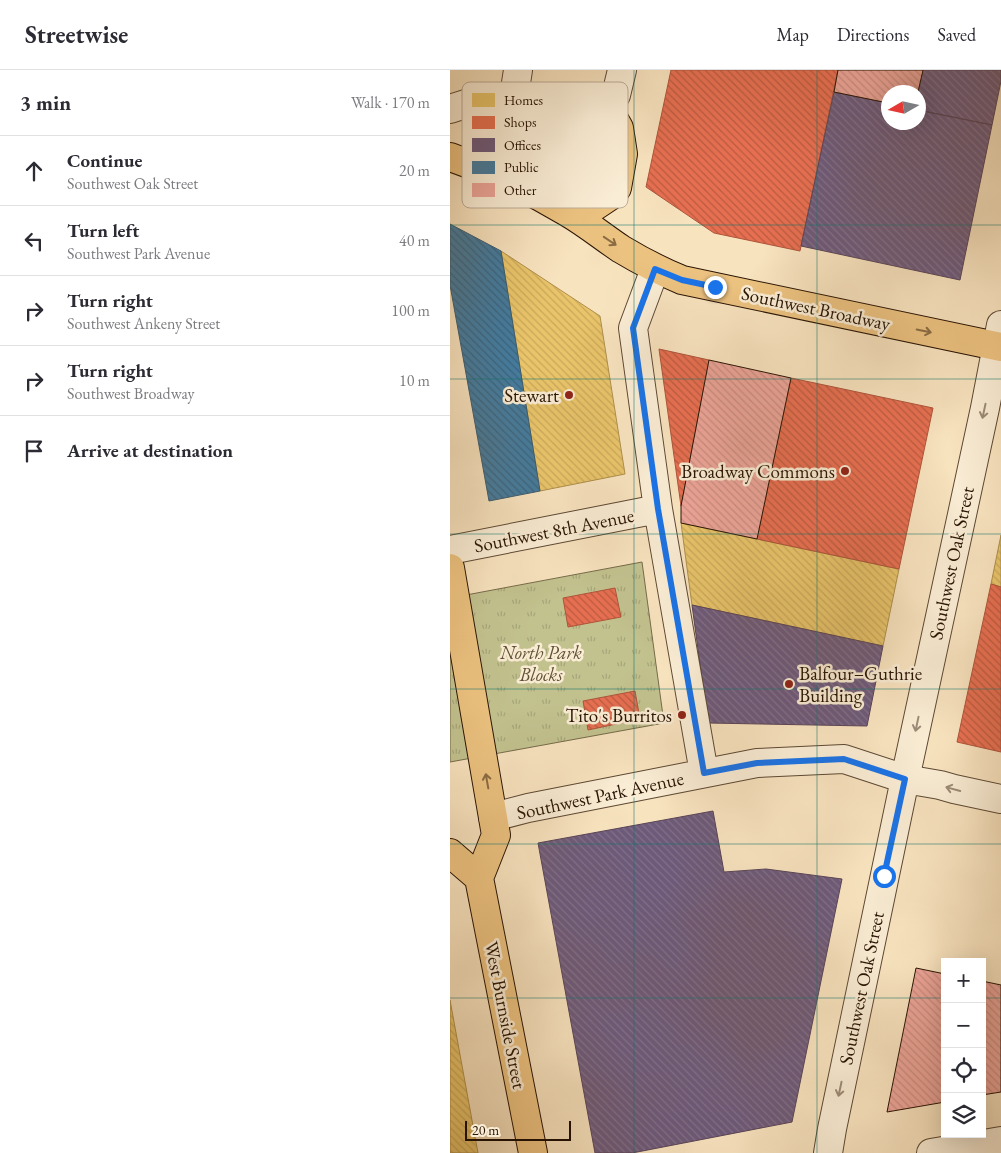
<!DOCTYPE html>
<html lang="en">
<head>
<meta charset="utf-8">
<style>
  body { margin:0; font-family:"EB Garamond",serif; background:#f2f2f3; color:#2b2b33 }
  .controls { position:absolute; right:15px; bottom:15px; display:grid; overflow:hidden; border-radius:0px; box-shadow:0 5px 20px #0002 }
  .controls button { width:45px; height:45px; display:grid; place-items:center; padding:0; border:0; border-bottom:1px solid #e1e1e2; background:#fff; color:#2b2b33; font:25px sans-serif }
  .compass { position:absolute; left:431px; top:15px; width:45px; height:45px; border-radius:50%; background:#fff; box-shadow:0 5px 20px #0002; rotate:261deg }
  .scale { position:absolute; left:15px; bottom:12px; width:106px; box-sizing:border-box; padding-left:5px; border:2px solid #291404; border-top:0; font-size:14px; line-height:18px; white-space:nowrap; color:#291404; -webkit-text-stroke:4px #faedd5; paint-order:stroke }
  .stop { position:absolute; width:15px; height:15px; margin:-11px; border:4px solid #1a73e8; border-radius:50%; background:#fff }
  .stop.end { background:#1a73e8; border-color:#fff; box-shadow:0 1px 5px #0008 }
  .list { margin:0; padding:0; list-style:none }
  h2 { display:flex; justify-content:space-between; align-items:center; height:65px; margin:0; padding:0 20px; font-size:21px }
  h2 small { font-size:16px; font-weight:400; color:#7c7c81 }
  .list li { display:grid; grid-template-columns:32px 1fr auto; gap:15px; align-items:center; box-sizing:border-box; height:70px; padding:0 20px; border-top:1px solid #e1e1e2 }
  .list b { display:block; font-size:19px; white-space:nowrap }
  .list p { margin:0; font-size:16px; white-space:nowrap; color:#7c7c81 }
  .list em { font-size:16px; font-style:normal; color:#7c7c81 }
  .icon { flex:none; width:28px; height:28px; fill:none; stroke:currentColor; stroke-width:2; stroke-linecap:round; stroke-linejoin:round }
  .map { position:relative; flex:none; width:551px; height:1083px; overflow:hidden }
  header { display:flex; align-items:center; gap:30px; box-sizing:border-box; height:70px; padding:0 25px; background:#fff; border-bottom:1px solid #e1e1e2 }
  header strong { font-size:24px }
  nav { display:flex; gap:28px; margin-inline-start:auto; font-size:18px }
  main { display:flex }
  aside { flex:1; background:#fff }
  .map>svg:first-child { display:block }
  .park { fill:url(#park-tufts); stroke:#766b4a }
  .homes { fill:url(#homes-back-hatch); stroke:#af8f4b }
  .shops { fill:url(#shops-back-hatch); stroke:#ae543a }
  .offices { fill:url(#offices-back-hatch); stroke:#594457 }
  .public { fill:url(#public-back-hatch); stroke:#3d5c6f }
  .building { fill:url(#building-back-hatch); stroke:#291404 }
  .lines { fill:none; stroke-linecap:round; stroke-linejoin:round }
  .minor-casing { stroke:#5d4833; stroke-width:30 }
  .major-casing { stroke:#291404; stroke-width:30 }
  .minor { stroke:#faedd5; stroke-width:28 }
  .major { stroke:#ecc280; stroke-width:28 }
  .oneway { stroke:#8a6b42 }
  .oneway2 { stroke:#9c8b77 }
  .route { stroke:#1a73e8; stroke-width:6 }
  .grid { fill:none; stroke:#0f766e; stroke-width:1; stroke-opacity:0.55 }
  .poi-dot { fill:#8f2418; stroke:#faedd5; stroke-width:2 }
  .labels { text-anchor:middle; stroke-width:5; stroke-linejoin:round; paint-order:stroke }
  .street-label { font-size:19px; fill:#291404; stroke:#faedd5 }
  .poi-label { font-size:19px; fill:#291404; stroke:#faedd5; text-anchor:end }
  .park-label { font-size:19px; font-style:italic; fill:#5f5135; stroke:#faedd5 }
  .key { fill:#faedd5; stroke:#bbac96; stroke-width:1 }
  .key-label { font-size:14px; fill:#291404 }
</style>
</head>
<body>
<header>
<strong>Streetwise</strong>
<nav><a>Map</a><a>Directions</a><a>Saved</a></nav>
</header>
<main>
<aside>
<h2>3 min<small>Walk · 170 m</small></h2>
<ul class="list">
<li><svg class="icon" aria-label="ahead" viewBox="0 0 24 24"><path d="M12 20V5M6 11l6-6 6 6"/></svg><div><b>Continue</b><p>Southwest Oak Street</p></div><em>20 m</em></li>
<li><svg class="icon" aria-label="left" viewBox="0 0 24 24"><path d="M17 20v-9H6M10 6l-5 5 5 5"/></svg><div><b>Turn left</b><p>Southwest Park Avenue</p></div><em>40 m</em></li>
<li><svg class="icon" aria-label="right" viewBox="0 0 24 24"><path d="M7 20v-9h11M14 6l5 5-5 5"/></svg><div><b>Turn right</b><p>Southwest Ankeny Street</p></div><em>100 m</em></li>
<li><svg class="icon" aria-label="right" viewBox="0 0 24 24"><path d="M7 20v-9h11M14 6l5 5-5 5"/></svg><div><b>Turn right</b><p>Southwest Broadway</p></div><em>10 m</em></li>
<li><svg class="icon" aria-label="arrive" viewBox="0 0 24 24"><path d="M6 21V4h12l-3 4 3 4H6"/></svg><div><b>Arrive at destination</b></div></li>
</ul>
</aside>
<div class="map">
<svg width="551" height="1083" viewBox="0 0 551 1083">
  <defs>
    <pattern id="park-tufts" width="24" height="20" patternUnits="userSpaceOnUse" patternTransform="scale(1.25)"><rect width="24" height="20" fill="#c2c28f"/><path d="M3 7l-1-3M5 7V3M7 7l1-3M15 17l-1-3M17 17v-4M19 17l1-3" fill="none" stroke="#a7a67a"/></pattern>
    <pattern id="homes-back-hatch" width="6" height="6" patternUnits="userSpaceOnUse" patternTransform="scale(1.25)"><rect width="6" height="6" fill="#e9c46a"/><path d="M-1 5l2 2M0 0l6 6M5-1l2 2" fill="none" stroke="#c8a85a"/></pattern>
    <pattern id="shops-back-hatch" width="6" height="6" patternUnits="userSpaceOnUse" patternTransform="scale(1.25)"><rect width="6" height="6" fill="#e76f51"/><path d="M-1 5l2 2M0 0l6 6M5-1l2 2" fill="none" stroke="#bb5a41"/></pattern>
    <pattern id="offices-back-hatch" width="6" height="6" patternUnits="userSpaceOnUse" patternTransform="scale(1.25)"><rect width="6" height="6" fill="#6d597a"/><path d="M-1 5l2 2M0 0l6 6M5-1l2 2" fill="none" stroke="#827188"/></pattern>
    <pattern id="public-back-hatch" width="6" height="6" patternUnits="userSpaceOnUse" patternTransform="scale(1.25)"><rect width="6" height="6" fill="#457b9d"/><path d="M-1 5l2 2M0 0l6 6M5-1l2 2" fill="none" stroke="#3a647e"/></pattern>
    <pattern id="building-back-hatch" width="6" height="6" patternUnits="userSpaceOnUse" patternTransform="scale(1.25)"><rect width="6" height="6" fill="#eca498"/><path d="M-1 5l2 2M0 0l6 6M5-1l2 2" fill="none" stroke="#ca8c81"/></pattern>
  </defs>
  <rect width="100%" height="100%" fill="#f8e3bf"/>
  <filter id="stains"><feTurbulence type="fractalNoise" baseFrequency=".004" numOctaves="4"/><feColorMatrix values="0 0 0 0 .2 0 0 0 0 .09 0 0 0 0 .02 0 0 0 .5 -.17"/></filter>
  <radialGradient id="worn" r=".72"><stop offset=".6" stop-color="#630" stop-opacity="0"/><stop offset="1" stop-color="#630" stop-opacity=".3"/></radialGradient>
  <path class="park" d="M192 492 214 653 0 692V528Z"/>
  <path class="homes" d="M51 181 150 246 175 404 90 421Z
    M231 453 449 499 433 576 242 535Z
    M551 465V517L541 514Z
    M0 930 28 1083H0Z"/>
  <path class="shops" d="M221 0H388L350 181 264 163 196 117Z
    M209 279 259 290 231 436Z
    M341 308 483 338 449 499 307 469Z
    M541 514 551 517V682L507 672Z
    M165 518 171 547 118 557 113 528Z
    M185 621 190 649 138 660 133 631Z"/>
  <path class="offices" d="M473 0H551V11L542 55 468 40V22Z
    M384 22 438 33V52H468V40L542 55 510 210 351 176Z
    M242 535 433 576 417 656 258 653Z
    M263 741 274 802 316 799 392 809 342 1052 182 1083H145L88 773Z"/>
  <path class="public" d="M0 154 51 181 90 421 39 431 0 215Z"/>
  <path class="building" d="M388 0H473L468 22H438V33L384 22Z
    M259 290 341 308 307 469 231 453V436Z
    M466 898 495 904V1032L437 1042Z
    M532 911 551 915V1022L532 1025Z"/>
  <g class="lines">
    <g class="minor-casing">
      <path id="minor" d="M64 26 68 0
        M0 39 28 30 64 26 112 31 137 32 157 37 166 25 172 0
        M205 199 183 258 208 439 254 703
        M0 480 208 439
        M43 747 78 738 307 693 394 689 455 709 490 715 504 719 551 729
        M378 1083 382 1059 455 709 535 338 551 255
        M481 1083 551 1071"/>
    </g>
    <g class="major-casing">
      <path id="major" d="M0 87C41 101 80 120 117 142 136 153 153 167 171 179 191 191 210 201 232 210L551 277
        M89 126 77 92 76 72 81 56 91 43 112 31
        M119 143 142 138 160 126 167 118 173 84 169 58 157 37
        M0 498 46 765 29 808 83 1083
        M0 783 29 808"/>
    </g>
    <use href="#minor" class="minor"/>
    <use href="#major" class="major"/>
  </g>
  <defs><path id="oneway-shaft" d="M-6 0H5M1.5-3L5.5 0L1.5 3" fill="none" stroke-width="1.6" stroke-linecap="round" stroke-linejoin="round" transform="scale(1.25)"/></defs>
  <g class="oneway">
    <use href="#oneway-shaft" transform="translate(160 171) rotate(34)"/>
    <use href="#oneway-shaft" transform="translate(474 261) rotate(12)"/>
    <use href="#oneway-shaft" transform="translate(37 711) rotate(-100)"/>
  </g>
  <g class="oneway2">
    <use href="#oneway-shaft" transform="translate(534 341) rotate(102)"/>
    <use href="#oneway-shaft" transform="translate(467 654) rotate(102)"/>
    <use href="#oneway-shaft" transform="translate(503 719) rotate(-165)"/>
    <use href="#oneway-shaft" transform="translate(390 1019) rotate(102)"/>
  </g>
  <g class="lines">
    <path class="route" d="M265 217 232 210 205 199 183 258 208 439 254 703 307 693 394 689 455 709 434 806"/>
  </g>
  <path class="grid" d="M184 0V1083M367 0V1083M0 155H551M0 309H551M0 464H551M0 619H551M0 774H551M0 928H495M532 928H551"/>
  <g class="poi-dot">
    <circle cx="119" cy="325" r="5"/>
    <circle cx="395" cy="401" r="5"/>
    <circle cx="339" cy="614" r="5"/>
    <circle cx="232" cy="645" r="5"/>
  </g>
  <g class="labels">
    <g class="street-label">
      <text transform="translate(366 238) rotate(12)" y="7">Southwest Broadway</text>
      <text transform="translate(104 460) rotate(-11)" y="7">Southwest 8th Avenue</text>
      <text transform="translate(501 493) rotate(-78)" y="7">Southwest Oak Street</text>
      <text transform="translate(150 725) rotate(-12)" y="7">Southwest Park Avenue</text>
      <text transform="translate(411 918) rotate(-78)" y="7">Southwest Oak Street</text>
      <text transform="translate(56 945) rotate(79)" y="7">West Burnside Street</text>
    </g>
    <g class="poi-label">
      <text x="109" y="332">Stewart</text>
      <text x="385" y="408">Broadway Commons</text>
      <text x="349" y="610" text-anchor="start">Balfour–Guthrie<tspan x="349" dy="22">Building</tspan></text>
      <text x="222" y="652">Tito's Burritos</text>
    </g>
    <g class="park-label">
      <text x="91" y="589">North Park<tspan x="91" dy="22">Blocks</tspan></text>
    </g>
  </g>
  <rect x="12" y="12" width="166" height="126" rx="8" class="key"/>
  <rect x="22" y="23" width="23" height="14" fill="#e9c46a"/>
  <rect x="22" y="46" width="23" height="13" fill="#e76f51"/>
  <rect x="22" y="68" width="23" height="14" fill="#6d597a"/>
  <rect x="22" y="91" width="23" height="13" fill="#457b9d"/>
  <rect x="22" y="113" width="23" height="14" fill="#eca498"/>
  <g class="key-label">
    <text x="54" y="35">Homes</text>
    <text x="54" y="57">Shops</text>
    <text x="54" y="80">Offices</text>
    <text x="54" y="102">Public</text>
    <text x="54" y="125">Other</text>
  </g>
  <rect width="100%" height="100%" filter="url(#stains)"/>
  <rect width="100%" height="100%" fill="url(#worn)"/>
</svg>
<div class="controls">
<button>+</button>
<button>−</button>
<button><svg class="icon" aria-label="locate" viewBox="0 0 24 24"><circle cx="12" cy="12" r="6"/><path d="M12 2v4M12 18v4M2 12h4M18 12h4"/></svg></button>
<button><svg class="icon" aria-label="layers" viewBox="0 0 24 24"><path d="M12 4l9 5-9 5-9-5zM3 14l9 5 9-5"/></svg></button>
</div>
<svg class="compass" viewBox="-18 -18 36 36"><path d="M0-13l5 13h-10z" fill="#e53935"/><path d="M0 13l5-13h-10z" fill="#7c7c81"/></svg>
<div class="scale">20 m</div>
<div class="stop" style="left:434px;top:806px"></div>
<div class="stop end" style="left:265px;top:217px"></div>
</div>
</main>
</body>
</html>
